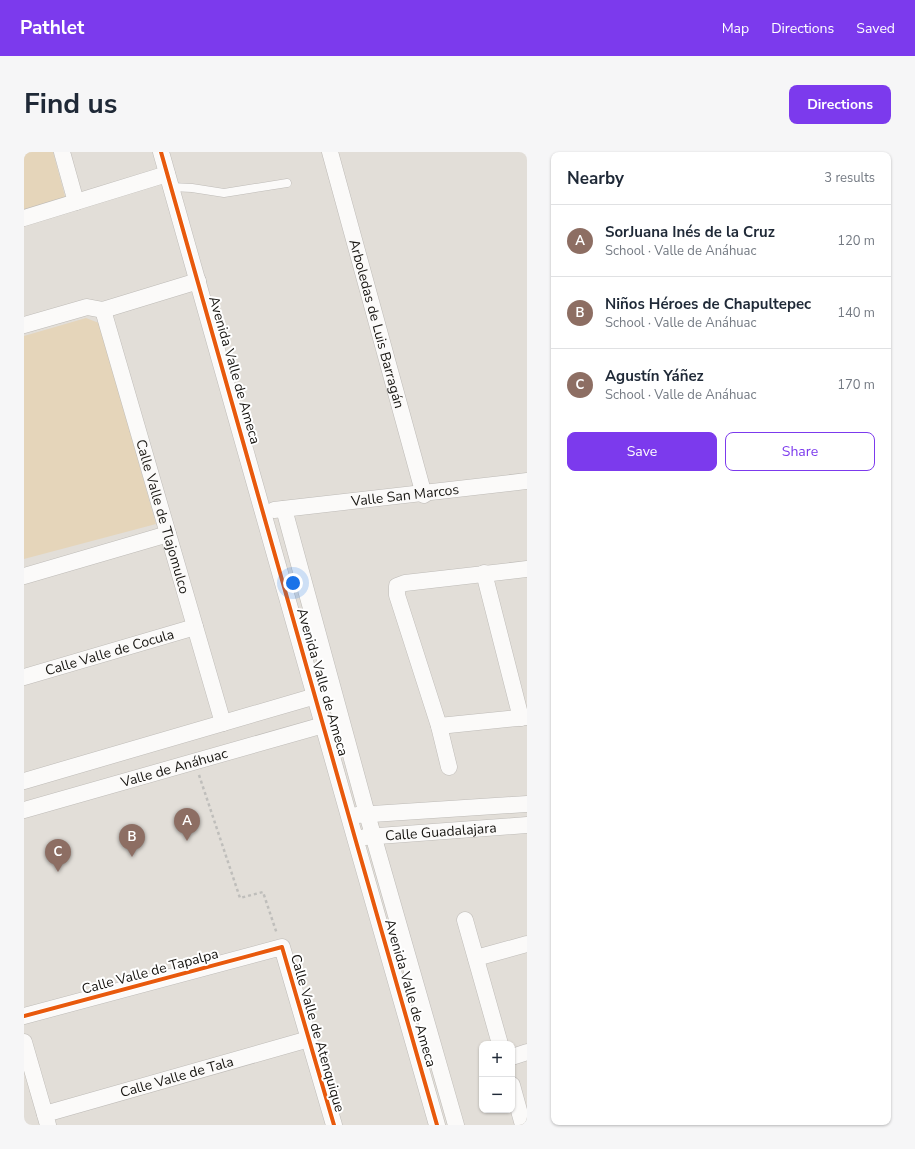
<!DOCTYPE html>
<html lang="en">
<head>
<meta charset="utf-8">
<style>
  body { margin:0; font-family:"Nunito Sans",sans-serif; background:#f6f6f7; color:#1f2937 }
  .controls { position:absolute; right:12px; bottom:12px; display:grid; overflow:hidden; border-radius:8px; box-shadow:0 1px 3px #0004 }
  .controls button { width:36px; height:36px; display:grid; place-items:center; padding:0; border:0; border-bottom:1px solid #e0e1e3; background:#fff; color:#1f2937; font:20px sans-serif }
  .you { position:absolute; left:269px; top:431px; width:14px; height:14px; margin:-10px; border:3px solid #fff; border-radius:50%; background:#1a73e8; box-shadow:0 0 0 6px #1a73e833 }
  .badge { display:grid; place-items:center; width:26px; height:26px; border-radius:50%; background:#7c3aed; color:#fff; font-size:13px; font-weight:700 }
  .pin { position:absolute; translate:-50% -33px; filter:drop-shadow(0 1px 2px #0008) }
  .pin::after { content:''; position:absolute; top:21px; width:14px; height:12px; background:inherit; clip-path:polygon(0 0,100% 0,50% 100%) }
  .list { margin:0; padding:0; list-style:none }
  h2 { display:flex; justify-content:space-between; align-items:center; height:52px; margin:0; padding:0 16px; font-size:17px }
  h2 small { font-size:13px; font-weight:400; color:#747a83 }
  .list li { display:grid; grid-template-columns:26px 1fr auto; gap:12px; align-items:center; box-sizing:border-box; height:72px; padding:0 16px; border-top:1px solid #e0e1e3 }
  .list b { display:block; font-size:15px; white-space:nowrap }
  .list p { margin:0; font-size:13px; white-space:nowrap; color:#747a83 }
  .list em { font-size:13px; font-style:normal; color:#747a83 }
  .actions { display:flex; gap:8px; padding:12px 16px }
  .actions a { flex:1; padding:9px 0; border:1px solid #7c3aed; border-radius:8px; text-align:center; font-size:14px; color:#7c3aed }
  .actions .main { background:#7c3aed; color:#fff }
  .map { position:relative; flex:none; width:503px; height:973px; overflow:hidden; border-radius:8px }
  header { display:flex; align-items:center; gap:24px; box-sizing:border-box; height:56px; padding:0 20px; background:#7c3aed; color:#fff }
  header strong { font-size:19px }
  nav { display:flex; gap:22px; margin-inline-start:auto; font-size:14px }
  .intro { display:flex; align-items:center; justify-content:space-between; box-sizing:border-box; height:96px; padding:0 24px }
  h1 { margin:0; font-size:28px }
  .button { padding:10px 18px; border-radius:8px; background:#7c3aed; color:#fff; font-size:14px; font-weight:700 }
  main { display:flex; gap:24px; padding:0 24px }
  aside { flex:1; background:#fff; border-radius:8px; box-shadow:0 1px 3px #0004 }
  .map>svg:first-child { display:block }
  .green { fill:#e5d5ba }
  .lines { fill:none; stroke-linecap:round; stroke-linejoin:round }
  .service-casing { stroke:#bebbb7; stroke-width:9 }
  .minor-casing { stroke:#bebbb7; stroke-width:17 }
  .path { stroke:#bfbebb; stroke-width:2.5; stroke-dasharray:3 3; stroke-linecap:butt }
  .service { stroke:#fbfaf9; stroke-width:8 }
  .minor { stroke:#fbfaf9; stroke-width:16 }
  .cycleway-casing { stroke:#fff; stroke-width:6 }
  .cycleway { stroke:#e8590c; stroke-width:4 }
  .labels { text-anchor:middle; stroke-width:4; stroke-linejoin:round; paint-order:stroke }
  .street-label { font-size:14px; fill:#171511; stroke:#fff }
</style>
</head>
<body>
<header>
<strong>Pathlet</strong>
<nav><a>Map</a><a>Directions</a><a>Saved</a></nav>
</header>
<div class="intro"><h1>Find us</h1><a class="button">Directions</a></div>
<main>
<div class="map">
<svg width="503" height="973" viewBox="0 0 503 973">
  <rect width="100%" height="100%" fill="#e2ded8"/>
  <path class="green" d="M0 0H29L42 48 0 61Z
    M62 166 75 171 132 372 0 407V184Z"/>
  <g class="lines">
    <g class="service-casing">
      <path id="service" d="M147 35 168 36 200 41 263 31"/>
    </g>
    <g class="minor-casing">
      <g id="minor">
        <path d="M38 0 52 50"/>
        <path d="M137 0 331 686 413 973"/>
        <path id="s1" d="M306 0 400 343"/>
        <path d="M0 66 143 22"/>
        <path id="s2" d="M79 158 199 571"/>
        <path d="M0 173 63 155 79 158 174 129"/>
        <path d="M260 357 343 662 432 973"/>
        <path id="s3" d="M250 358 503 329"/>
        <path d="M460 421 497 566"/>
        <path d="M0 424 144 382"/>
        <path id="s4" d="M0 525 171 475"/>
        <path d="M415 574 503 565"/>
        <path d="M425 615 415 574 373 443V434L381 431 503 417"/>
        <path d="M0 629 302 541"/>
        <path id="s5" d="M0 658 310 570"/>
        <path d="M333 663 503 652"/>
        <path id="s6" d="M341 685 503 673"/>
        <path d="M441 768 476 892"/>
        <path d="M452 806 503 792"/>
        <path d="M0 864 258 795 310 973"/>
        <path d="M0 890 24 973"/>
        <path d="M488 905 503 900"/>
        <path d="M488 933 499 973"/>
        <path id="s7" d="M21 962 285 887"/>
      </g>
    </g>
    <path class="path" d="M175 623 216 746 239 740 253 782"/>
    <use href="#service" class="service"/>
    <use href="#minor" class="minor"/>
    <g class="cycleway-casing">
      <path id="cycleway" d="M137 0 331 686 413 973
        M0 864 258 795 310 973"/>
    </g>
    <use href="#cycleway" class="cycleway"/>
  </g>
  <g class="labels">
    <g class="street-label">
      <text dy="5" stroke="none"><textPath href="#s1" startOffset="178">Arboledas de Luis Barragán</textPath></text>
      <text transform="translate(211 218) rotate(74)" y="5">Avenida Valle de Ameca</text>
      <text dy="5" stroke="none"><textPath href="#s3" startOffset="132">Valle San Marcos</textPath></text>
      <text dy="5" stroke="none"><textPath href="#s2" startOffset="215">Calle Valle de Tlajomulco</textPath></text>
      <text dy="5" stroke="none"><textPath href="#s4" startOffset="89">Calle Valle de Cocula</textPath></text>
      <text transform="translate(299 530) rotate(74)" y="5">Avenida Valle de Ameca</text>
      <text dy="5" stroke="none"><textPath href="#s5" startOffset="156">Valle de Anáhuac</textPath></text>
      <text dy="5" stroke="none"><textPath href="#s6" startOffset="76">Calle Guadalajara</textPath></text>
      <text transform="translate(126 819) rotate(-15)" y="5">Calle Valle de Tapalpa</text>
      <text transform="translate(387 841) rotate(74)" y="5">Avenida Valle de Ameca</text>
      <text transform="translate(294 881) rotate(74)" y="5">Calle Valle de Atenquique</text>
      <text dy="5" stroke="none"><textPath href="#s7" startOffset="137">Calle Valle de Tala</textPath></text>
    </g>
  </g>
</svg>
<div class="controls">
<button>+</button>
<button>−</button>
</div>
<div class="you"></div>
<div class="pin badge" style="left:163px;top:689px;background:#8d6e63">A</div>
<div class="pin badge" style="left:108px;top:705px;background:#8d6e63">B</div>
<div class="pin badge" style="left:34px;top:720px;background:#8d6e63">C</div>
</div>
<aside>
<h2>Nearby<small>3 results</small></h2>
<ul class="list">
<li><span class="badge" style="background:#8d6e63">A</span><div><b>SorJuana Inés de la Cruz</b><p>School · Valle de Anáhuac</p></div><em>120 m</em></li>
<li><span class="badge" style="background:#8d6e63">B</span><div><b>Niños Héroes de Chapultepec</b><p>School · Valle de Anáhuac</p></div><em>140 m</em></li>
<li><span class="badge" style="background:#8d6e63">C</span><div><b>Agustín Yáñez</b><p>School · Valle de Anáhuac</p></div><em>170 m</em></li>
</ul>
<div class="actions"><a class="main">Save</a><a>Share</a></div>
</aside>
</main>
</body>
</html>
